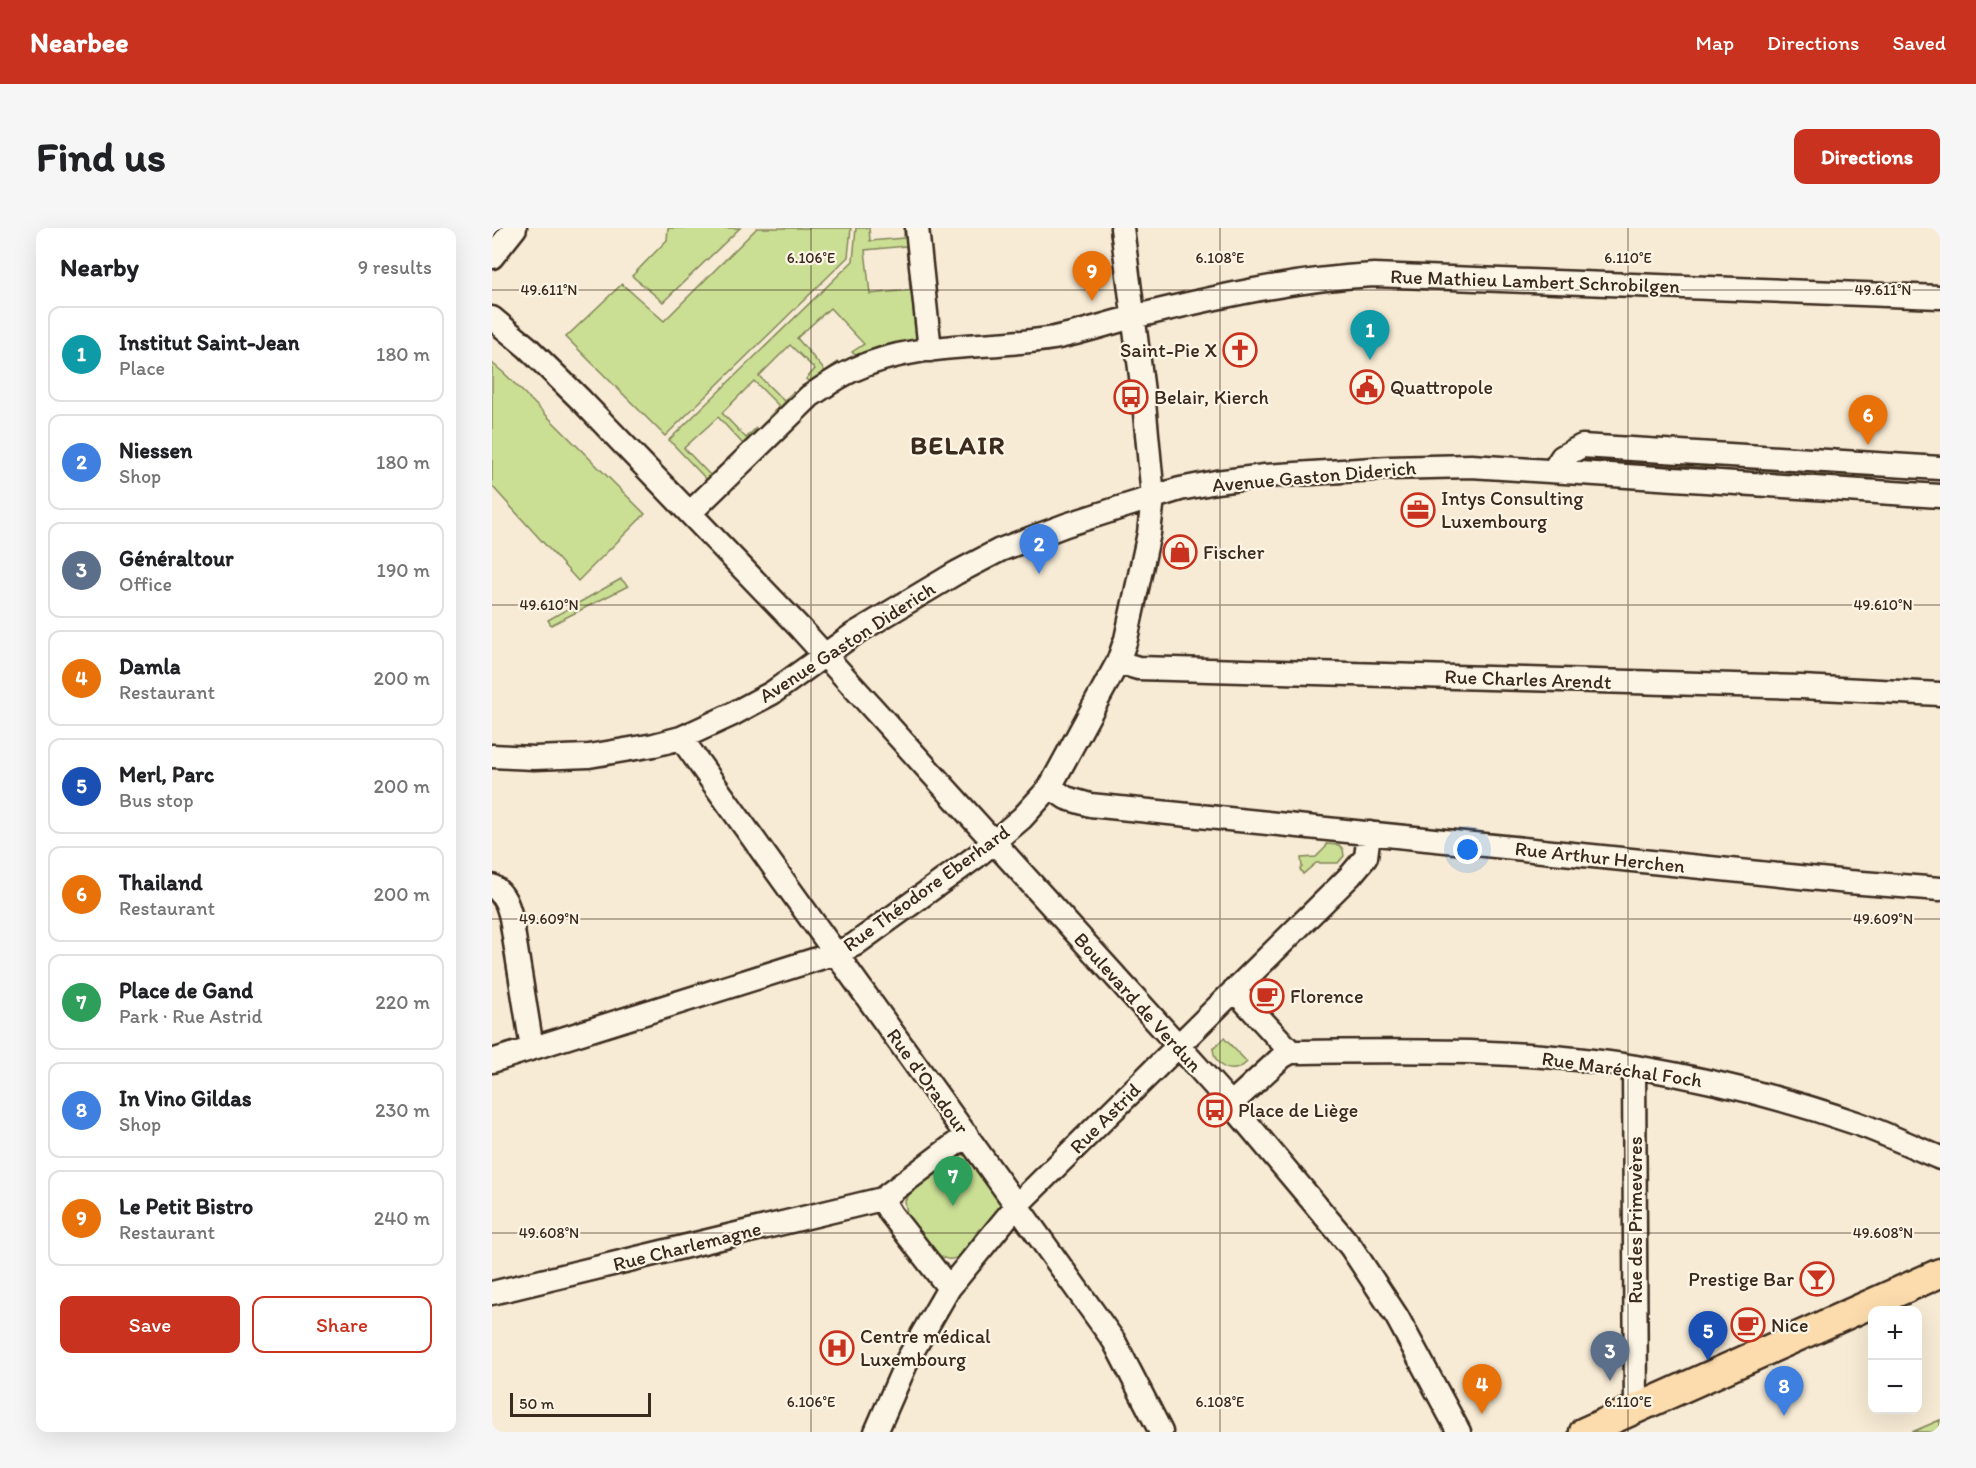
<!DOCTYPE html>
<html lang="en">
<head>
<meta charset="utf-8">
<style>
  body { margin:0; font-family:Itim,sans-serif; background:#f6f6f6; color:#202124 }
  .controls { position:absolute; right:18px; bottom:18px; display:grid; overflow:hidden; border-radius:12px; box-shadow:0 6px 24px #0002 }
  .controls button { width:54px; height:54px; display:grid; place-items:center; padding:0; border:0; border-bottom:2px solid #e0e0e0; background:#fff; color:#202124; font:30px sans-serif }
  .scale { position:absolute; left:18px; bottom:15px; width:141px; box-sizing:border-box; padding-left:6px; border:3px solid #3b2a1e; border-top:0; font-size:16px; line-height:21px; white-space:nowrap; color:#3b2a1e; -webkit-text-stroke:4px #fcf5e5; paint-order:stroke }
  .you { position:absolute; left:976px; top:622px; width:21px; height:21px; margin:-15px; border:4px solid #fff; border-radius:50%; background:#1a73e8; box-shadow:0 0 0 9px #1a73e833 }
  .badge { display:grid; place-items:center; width:39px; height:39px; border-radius:50%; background:#c8321e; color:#fff; font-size:20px; font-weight:700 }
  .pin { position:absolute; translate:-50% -50px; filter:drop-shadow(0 2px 3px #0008) }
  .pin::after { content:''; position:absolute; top:32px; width:21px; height:18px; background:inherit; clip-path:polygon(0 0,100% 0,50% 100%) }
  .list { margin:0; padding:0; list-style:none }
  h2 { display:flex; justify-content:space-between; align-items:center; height:78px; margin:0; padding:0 24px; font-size:26px }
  h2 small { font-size:20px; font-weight:400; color:#757577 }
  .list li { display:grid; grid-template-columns:39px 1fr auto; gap:18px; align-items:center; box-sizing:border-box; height:96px; margin:0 12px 12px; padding:0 12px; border:2px solid #e0e0e0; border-radius:12px }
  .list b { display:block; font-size:22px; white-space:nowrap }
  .list p { margin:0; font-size:20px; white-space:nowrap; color:#757577 }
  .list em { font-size:20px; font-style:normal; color:#757577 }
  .actions { display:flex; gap:12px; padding:18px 24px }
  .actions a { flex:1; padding:14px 0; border:2px solid #c8321e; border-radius:12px; text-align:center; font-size:21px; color:#c8321e }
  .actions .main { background:#c8321e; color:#fff }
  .map { position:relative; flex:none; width:1448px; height:1204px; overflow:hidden; border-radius:12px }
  header { display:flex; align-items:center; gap:36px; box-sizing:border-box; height:84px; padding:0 30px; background:#c8321e; color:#fff }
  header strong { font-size:28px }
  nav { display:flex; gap:33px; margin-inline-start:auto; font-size:21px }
  .intro { display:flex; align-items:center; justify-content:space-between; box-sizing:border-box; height:144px; padding:0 36px }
  h1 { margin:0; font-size:42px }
  .button { padding:15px 27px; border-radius:12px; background:#c8321e; color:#fff; font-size:21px; font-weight:700 }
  main { display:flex; gap:36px; padding:0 36px }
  aside { flex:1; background:#fff; border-radius:12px; box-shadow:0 6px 24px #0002 }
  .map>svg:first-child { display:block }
  .green { fill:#cadf94; stroke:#828459; stroke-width:1.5 }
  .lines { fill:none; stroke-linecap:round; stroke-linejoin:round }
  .minor-casing { stroke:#3b2a1e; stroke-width:27 }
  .major-casing { stroke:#3b2a1e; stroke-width:33 }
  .minor { stroke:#fcf5e5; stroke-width:22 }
  .major { stroke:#fcdcac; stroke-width:28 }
  .ticks { fill:none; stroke:#3b2a1e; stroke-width:1.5; stroke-opacity:0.45 }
  .labels { text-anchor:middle; stroke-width:4.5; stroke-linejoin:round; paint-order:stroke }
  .street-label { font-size:20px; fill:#3b2a1e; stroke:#fcf5e5 }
  .poi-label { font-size:20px; fill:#3b2a1e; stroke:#fcf5e5; text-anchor:start }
  .district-label { font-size:26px; font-weight:bold; letter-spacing:1.5px; fill:#3b2a1e; stroke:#fcf5e5 }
  .ticks-label { font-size:15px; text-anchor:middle; fill:#3b2a1e; stroke:#fcf5e5; stroke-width:4.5; stroke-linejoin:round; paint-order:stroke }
</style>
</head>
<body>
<header>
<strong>Nearbee</strong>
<nav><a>Map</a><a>Directions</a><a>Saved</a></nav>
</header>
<div class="intro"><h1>Find us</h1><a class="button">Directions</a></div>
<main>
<aside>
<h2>Nearby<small>9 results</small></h2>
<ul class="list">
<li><span class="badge" style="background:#0f9aa8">1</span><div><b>Institut Saint-Jean</b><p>Place</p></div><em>180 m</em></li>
<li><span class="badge" style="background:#3f7fe0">2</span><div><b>Niessen</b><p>Shop</p></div><em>180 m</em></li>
<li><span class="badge" style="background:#5c6f8a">3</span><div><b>Généraltour</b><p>Office</p></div><em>190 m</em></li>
<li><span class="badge" style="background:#e8710a">4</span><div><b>Damla</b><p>Restaurant</p></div><em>200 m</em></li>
<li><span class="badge" style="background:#1a4fb4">5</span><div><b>Merl, Parc</b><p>Bus stop</p></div><em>200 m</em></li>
<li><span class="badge" style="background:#e8710a">6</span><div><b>Thailand</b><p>Restaurant</p></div><em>200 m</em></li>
<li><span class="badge" style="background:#2e9e5b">7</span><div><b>Place de Gand</b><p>Park · Rue Astrid</p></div><em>220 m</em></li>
<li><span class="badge" style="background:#3f7fe0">8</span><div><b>In Vino Gildas</b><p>Shop</p></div><em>230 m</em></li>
<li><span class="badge" style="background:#e8710a">9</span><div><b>Le Petit Bistro</b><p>Restaurant</p></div><em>240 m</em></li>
</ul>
<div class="actions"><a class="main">Save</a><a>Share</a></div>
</aside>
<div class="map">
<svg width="1448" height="1204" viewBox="0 0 1448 1204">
  <rect width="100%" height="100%" fill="#f7ebd5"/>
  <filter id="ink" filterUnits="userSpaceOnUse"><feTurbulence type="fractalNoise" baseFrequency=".0167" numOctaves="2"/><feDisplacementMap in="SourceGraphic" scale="12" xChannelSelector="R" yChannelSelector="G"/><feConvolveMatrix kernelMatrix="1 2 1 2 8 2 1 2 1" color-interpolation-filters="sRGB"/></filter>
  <g filter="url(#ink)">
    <path class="green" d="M176 0H248L171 74 140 48 175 12Z
      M265 0H359L356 29 173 208 74 109 130 56 172 93Z
      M364 0H377L378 13 412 10V2L417 1 420 30H415L414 18 373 22 378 66 418 62 417 48 423 47 427 107 424 113 368 131 360 124 372 116 338 80 305 110 333 143 346 134 350 140 320 158 314 151 323 141 298 117 267 148 292 173 301 164 306 169 281 193 277 189 287 178 262 153 230 185 254 210 264 200 269 205 244 230 241 226 251 216 226 189 192 220 218 247 228 238 231 242 218 255 177 212 361 33Z
      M0 135 13 146 153 286 86 353 0 258Z
      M1092 227 1223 232 1225 239 1219 240 1094 232Z
      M1256 239 1388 246 1386 248 1379 250 1263 242 1256 241Z
      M129 351 136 358 59 397 56 392Z
      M834 616 847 617 851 621 852 628 846 635H824L811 646 808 641 810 639 809 630 824 629 834 619Z
      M732 810 755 834C741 848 723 840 721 821Z
      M465 925C474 926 479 927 484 934L482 940 501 964H504L510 977 508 984 496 1001H487C477 1016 464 1045 444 1024L415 986 413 973 420 962 459 935 458 931Z
      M1448 1192V1204H1420Z"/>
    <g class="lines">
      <g class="minor-casing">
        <path id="minor" d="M425 0 438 122
          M0 29 23 0
          M0 90 35 119 89 172 309 401 739 876 859 1019 905 1089 967 1204
          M1061 243 1070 229 1090 218 1448 240
          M199 284 318 168C332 159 345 149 361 142 423 113 495 121 562 110 588 105 615 96 641 89 720 70 801 51 882 47L1448 69
          M626 434 646 440 1309 459 1448 466
          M189 510 622 1113 669 1204
          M0 528 42 530 97 528 162 517 189 510 239 487 280 465 362 406 464 345 508 322 574 297 630 279 688 261 724 254 773 248 897 240 979 238 1448 268
          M558 559 574 570 598 577 1357 654 1448 661
          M0 658C12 665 16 677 19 690L40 820
          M742 762 799 824
          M0 833 344 725 362 717 485 628 530 590 558 559 626 434 634 411 657 305 661 269 651 164 630 0
          M1142 839 1144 1181
          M739 876 790 829 799 824C912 823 1033 820 1144 839 1219 852 1292 870 1364 895 1392 905 1420 918 1448 930
          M390 971 399 986 457 1060
          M0 1065 390 971 475 907
          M384 1204 416 1131 457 1060 525 977 858 648 874 629 877 605"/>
      </g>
      <g class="major-casing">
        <path id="major" d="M1092 1204 1448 1045"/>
      </g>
      <use href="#minor" class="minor"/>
      <use href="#major" class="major"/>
    </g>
  </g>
  <path class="ticks" d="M319 0V1204M728 0V1204M1136 0V1204M0 62H1448M0 377H1448M0 691H1448M0 1005H1448"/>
  <defs>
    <g id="church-ring" transform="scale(1.725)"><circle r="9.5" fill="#fcf5e5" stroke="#c8321e" stroke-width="1.5"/><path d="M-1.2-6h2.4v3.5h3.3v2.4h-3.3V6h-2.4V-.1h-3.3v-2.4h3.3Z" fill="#c8321e"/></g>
    <g id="civic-ring" transform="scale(1.725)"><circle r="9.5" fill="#fcf5e5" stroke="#c8321e" stroke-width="1.5"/><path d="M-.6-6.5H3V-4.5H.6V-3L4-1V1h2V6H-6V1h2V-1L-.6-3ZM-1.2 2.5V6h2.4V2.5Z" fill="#c8321e"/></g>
    <g id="bus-ring" transform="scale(1.725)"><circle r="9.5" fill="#fcf5e5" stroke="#c8321e" stroke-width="1.5"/><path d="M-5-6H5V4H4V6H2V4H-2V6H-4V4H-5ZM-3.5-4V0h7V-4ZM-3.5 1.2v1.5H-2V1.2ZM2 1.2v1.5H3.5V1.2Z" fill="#c8321e"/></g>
    <g id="office-ring" transform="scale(1.725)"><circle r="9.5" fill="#fcf5e5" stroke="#c8321e" stroke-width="1.5"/><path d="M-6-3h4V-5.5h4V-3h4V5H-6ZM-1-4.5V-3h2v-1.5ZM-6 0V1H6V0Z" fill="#c8321e"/></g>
    <g id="shop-ring" transform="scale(1.725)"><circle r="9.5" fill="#fcf5e5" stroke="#c8321e" stroke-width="1.5"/><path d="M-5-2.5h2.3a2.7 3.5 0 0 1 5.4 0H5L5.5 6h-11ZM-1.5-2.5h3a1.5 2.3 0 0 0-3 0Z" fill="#c8321e"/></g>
    <g id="cafe-ring" transform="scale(1.725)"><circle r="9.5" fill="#fcf5e5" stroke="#c8321e" stroke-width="1.5"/><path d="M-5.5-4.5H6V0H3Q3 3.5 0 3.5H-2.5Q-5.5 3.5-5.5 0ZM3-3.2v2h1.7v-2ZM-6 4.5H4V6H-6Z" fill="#c8321e"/></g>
    <g id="bar-ring" transform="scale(1.725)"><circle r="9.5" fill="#fcf5e5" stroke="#c8321e" stroke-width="1.5"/><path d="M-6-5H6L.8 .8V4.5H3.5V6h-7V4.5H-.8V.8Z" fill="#c8321e"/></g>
    <g id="hospital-ring" transform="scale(1.725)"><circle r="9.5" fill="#fcf5e5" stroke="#c8321e" stroke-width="1.5"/><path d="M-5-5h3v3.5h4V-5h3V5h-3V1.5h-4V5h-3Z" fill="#c8321e"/></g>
  </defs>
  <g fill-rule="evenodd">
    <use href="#church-ring" x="748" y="122"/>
    <use href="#civic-ring" x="875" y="159"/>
    <use href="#bus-ring" x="639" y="169"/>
    <use href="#office-ring" x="926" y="282"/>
    <use href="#shop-ring" x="688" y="324"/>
    <use href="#cafe-ring" x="775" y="768"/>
    <use href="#bus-ring" x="723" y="882"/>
    <use href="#bar-ring" x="1325" y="1051"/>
    <use href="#cafe-ring" x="1256" y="1097"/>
    <use href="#hospital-ring" x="345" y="1120"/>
  </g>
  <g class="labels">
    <g class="street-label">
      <text transform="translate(1043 53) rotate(2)" y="7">Rue Mathieu Lambert Schrobilgen</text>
      <text transform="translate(822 248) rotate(-5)" y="7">Avenue Gaston Diderich</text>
      <text transform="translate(355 414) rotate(-33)" y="7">Avenue Gaston Diderich</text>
      <text transform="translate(1036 451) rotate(2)" y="7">Rue Charles Arendt</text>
      <text transform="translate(1108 629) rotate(6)" y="7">Rue Arthur Herchen</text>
      <text transform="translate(434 660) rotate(-36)" y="7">Rue Théodore Eberhard</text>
      <text transform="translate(646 774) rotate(48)" y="7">Boulevard de Verdun</text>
      <text transform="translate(1130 841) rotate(8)" y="7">Rue Maréchal Foch</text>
      <text transform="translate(436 853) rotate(54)" y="7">Rue d'Oradour</text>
      <text transform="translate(613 890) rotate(-45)" y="7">Rue Astrid</text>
      <text transform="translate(1143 992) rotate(-90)" y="7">Rue des Primevères</text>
      <text transform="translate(195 1018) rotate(-14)" y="7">Rue Charlemagne</text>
    </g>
    <g class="poi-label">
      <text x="725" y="129" text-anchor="end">Saint-Pie X</text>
      <text x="898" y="166">Quattropole</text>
      <text x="662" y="176">Belair, Kierch</text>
      <text x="949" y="277">Intys Consulting<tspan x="949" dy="23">Luxembourg</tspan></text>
      <text x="711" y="331">Fischer</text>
      <text x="798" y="775">Florence</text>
      <text x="746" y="889">Place de Liège</text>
      <text x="1302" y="1058" text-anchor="end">Prestige Bar</text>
      <text x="1279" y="1104">Nice</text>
      <text x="368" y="1115">Centre médical<tspan x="368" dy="23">Luxembourg</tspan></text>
    </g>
    <g class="district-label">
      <text x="466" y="226">BELAIR</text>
    </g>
  </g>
  <g class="ticks-label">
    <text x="319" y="35">6.106°E</text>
    <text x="728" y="35">6.108°E</text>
    <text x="1136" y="35">6.110°E</text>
    <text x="57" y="67">49.611°N</text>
    <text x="1391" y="67">49.611°N</text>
    <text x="57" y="382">49.610°N</text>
    <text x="1391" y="382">49.610°N</text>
    <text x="57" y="696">49.609°N</text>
    <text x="1391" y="696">49.609°N</text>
    <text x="57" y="1010">49.608°N</text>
    <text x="1391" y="1010">49.608°N</text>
    <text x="319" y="1179">6.106°E</text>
    <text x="728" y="1179">6.108°E</text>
    <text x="1136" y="1179">6.110°E</text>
  </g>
</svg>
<div class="controls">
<button>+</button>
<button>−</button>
</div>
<div class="scale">50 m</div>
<div class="you"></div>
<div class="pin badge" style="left:878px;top:132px;background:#0f9aa8">1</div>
<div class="pin badge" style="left:547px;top:346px;background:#3f7fe0">2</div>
<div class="pin badge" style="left:1118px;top:1153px;background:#5c6f8a">3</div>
<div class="pin badge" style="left:990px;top:1186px;background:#e8710a">4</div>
<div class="pin badge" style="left:1216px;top:1133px;background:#1a4fb4">5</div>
<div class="pin badge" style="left:1376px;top:217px;background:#e8710a">6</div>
<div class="pin badge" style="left:461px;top:978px;background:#2e9e5b">7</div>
<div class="pin badge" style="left:1292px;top:1188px;background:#3f7fe0">8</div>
<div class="pin badge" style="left:600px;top:73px;background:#e8710a">9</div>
</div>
</main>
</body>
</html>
